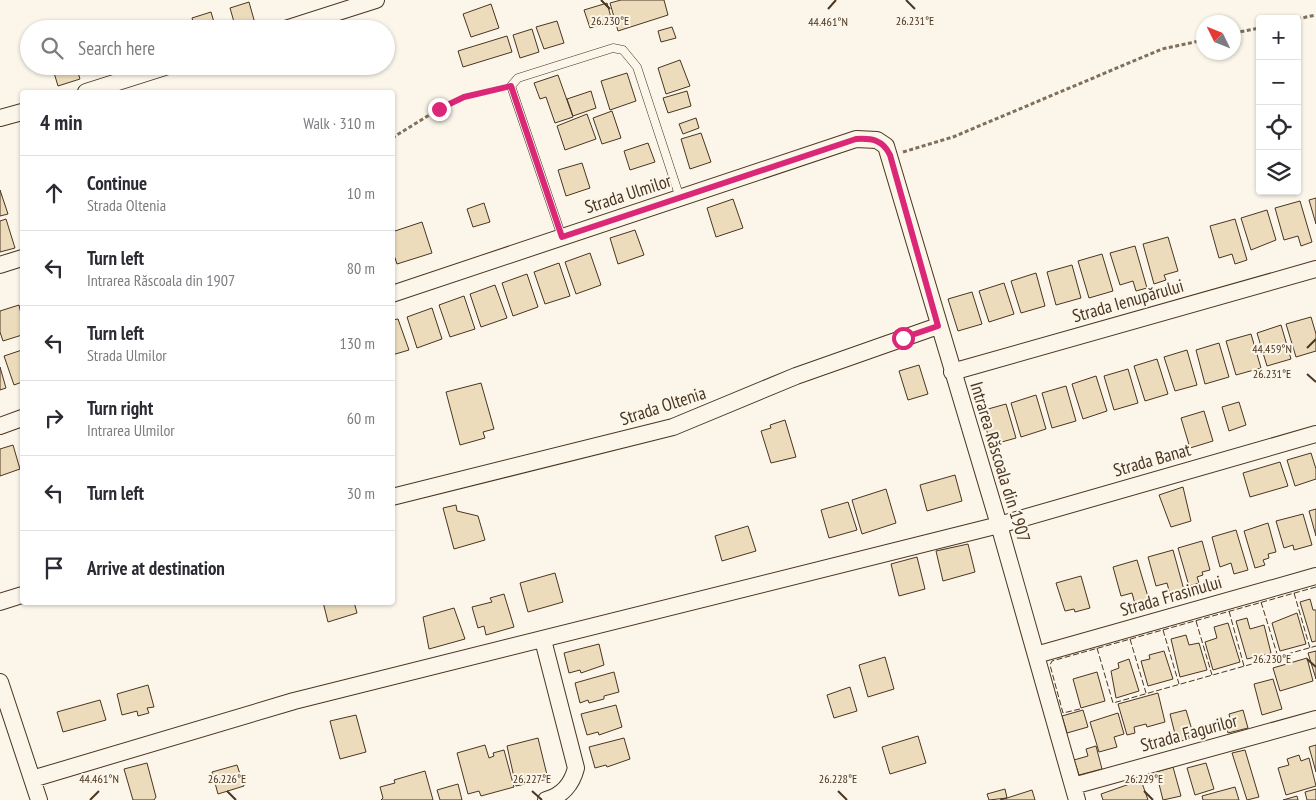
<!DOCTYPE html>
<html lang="en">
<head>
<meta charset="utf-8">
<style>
  body { margin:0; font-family:"PT Sans Narrow",sans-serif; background:#f2f2f3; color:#2b2b33 }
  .controls { position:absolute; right:15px; top:15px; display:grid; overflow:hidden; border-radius:5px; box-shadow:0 1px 4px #0004 }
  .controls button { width:45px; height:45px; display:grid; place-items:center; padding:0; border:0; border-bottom:1px solid #e1e1e2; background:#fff; color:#2b2b33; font:25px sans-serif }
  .compass { position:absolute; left:1196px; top:15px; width:45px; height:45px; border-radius:50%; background:#fff; box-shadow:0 1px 4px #0004; rotate:313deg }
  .stop { position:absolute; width:15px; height:15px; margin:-11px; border:4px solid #db2777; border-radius:50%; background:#fff }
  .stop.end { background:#db2777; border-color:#fff; box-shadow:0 1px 5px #0008 }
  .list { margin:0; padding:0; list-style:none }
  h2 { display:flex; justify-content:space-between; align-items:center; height:65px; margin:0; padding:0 20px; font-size:21px }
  h2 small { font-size:16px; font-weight:400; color:#7c7c81 }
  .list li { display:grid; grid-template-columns:32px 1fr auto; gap:15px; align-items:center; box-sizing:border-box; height:75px; padding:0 20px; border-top:1px solid #e1e1e2 }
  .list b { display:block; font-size:19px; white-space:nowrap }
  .list p { margin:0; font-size:16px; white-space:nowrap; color:#7c7c81 }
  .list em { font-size:16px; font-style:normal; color:#7c7c81 }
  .icon { flex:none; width:28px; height:28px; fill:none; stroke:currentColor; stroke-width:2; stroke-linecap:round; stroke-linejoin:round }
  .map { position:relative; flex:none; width:1316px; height:800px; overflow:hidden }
  .search { position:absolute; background:#fff; box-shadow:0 1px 4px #0004; left:20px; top:20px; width:375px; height:55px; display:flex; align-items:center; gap:12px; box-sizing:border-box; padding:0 18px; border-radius:28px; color:#7c7c81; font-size:19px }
  .panel { position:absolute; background:#fff; box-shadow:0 1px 4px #0004; left:20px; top:90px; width:375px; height:515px; border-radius:5px }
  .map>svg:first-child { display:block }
  .building { fill:#ecdcbc; stroke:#4a3520 }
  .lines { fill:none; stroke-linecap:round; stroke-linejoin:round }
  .lane-casing { stroke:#4a3520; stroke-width:9 }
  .street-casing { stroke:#4a3520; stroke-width:18 }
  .path { stroke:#7f6f5c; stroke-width:3; stroke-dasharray:4 2.5; stroke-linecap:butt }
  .lane { stroke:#fbf6e9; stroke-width:8 }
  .street { stroke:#fbf6e9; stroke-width:16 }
  .fence { stroke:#4a3520; stroke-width:1; stroke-dasharray:6 2.5; stroke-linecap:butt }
  .route { stroke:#db2777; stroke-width:6 }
  .ticks { fill:none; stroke:#4a3520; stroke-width:2 }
  .labels { text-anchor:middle; stroke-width:4; stroke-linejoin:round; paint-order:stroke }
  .street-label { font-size:18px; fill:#4a3520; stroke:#fbf6e9 }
  .ticks-label { font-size:12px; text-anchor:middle; fill:#4a3520; stroke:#fbf6e9; stroke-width:4; stroke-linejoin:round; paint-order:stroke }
</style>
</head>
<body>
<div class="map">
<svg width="1316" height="800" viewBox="0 0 1316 800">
  <rect width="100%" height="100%" fill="#fbf6e9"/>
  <path class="building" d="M621 0H664L668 15 618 31 610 3Z
    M249 2 256 27 236 29 230 8Z
    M607 3 612 21 590 28 584 10Z
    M491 4 499 28 471 37 463 14Z
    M211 12 216 29H195L192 18Z
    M557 21 564 43 544 49 536 27Z
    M672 27 676 38 661 42 658 31Z
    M532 29 539 52 520 58 513 35Z
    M507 36 512 52 463 67 458 51Z
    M680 60 690 86 666 94 658 68Z
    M52 66H76L80 79 58 86Z
    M104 66H118L105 70Z
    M627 73 636 101 610 110 601 81Z
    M558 75 573 117 555 123 546 97 540 99 534 83Z
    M591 91 596 108 573 116 567 99Z
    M687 91 691 106 668 113 663 98Z
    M612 111 621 138 602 144 593 118Z
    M587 114 596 139 565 150 557 126Z
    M696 118 699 128 683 134 679 124Z
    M701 133 711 162 690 169 681 139Z
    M648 143 655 162 630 170 624 151Z
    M582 163 590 188 566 196 558 170Z
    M0 190 8 214 0 216Z
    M1316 198V224L1309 200Z
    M733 199 743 228 716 237 707 208Z
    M1300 201 1312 242 1301 246 1298 236 1284 240 1275 208Z
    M484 203 490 222 473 227 467 209Z
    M1267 210 1276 240 1251 250 1241 218Z
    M6 219 15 248 0 252V221Z
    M1235 219 1247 260 1235 264 1232 254 1219 258 1210 226Z
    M422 222 432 253 397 264 392 249V232Z
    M635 230 644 255 618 264 610 238Z
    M1168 237 1178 271 1164 275 1166 280 1154 284 1143 244Z
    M1135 246 1147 288 1136 291 1133 281 1120 285 1110 253Z
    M590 253 601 285 576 294 565 262Z
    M1102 254 1113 291 1089 298 1078 261Z
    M559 263 570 296 545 304 534 272Z
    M1072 265 1081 298 1056 305 1047 272Z
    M1036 273 1045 306 1021 313 1011 281Z
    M527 274 538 307 513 316 502 283Z
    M1004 283 1014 314 989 322 979 291Z
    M495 285 507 318 481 327 470 294Z
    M972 292 982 324 958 331 948 299Z
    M464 296 475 329 450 337 439 305Z
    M19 305 22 318V335L3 341 0 332V311Z
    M432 308 442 339 417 348 407 317Z
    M1311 317 1316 334V351L1296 357 1286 324Z
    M398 319 409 350 392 355V320Z
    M1281 325 1291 359 1267 366 1257 333Z
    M1251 334 1261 368 1236 375 1226 341Z
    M1219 343 1229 377 1205 384 1196 350Z
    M22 350V382L14 385 4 356Z
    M1187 350 1197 385 1175 391 1164 357Z
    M1157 359 1168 394 1145 401 1134 366Z
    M919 365 928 394 908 400 899 371Z
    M0 367 6 388 0 390Z
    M1128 369 1138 403 1114 410 1104 376Z
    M1096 376 1107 411 1083 419 1072 384Z
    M481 383 494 429 483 432 485 438 460 445 446 392Z
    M1066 386 1076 421 1052 428 1042 393Z
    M1036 395 1046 429 1021 437 1011 403Z
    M1239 402 1246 425 1229 431 1222 407Z
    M1006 404 1016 438 991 445 981 411Z
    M1204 411 1213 441 1190 448 1181 418Z
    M785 420 796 457 771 463 761 431 771 428 770 425Z
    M13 445 20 469 0 476V449Z
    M1311 453 1316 469V479L1295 486 1287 460Z
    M1280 462 1288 486 1250 497 1243 473Z
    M955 475 962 501 927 511 920 485Z
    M1183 487 1191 521 1171 527 1159 495Z
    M886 489 896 523 862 534 852 500Z
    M848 502 857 530 829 538 821 510Z
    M456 505 457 511 478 516 485 540 454 549 443 508Z
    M1316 509V536L1309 511Z
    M1303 514 1312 545 1294 550 1293 545 1284 548 1276 521Z
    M1268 523 1276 552 1268 554 1269 558 1263 560 1265 565 1255 568 1244 531Z
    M748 526 756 551 722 561 715 536Z
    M1236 530 1248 570 1234 574 1231 563 1220 567 1212 537Z
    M1202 541 1210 570 1202 572 1203 575 1197 577 1199 583 1189 586 1178 548Z
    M968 544 975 572 943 581 936 551Z
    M1173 550 1184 590 1170 594 1167 583 1156 586 1148 557Z
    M917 557 925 589 899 596 891 564Z
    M1137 560 1149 600 1135 604 1132 593 1121 596 1113 567Z
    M555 573 563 602 528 612 520 583Z
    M1081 576 1090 608 1075 612 1074 609 1065 611 1056 583Z
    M504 594 514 627 486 635 484 626 478 628 472 607 492 602 490 598Z
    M1310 599 1313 610H1316V641L1312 642 1300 602Z
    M323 602H354L357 613 328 622Z
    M454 608 465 639 429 649 423 617Z
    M1297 613 1306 644 1280 651 1272 623Z
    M1247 618 1250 629 1264 625 1271 653 1247 659 1236 621Z
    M1228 623 1240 662 1213 670 1205 642 1217 638 1214 627Z
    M1186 635 1189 645 1199 643 1207 670 1180 677 1171 639Z
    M599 644 604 665 581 673 580 670 569 673 564 653Z
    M1164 651 1173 679 1148 686 1141 661 1150 659 1149 655Z
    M1316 651V679L1308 653Z
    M885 657 894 689 868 697 859 665Z
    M1307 658 1313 681 1280 691 1273 668Z
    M1129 659 1139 691 1116 698 1111 671 1119 668 1118 663Z
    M614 672 619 692 604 696V699L589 703 588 700 580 703 575 683Z
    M1097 672 1105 701 1081 708 1073 679Z
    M1273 679 1282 709 1262 715 1254 684Z
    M148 685 154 707 147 708 149 713 138 716 137 711 122 715 117 694Z
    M850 687 857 711 834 718 827 695Z
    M1158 693 1165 722 1147 727 1146 724 1134 727 1135 733 1127 735 1118 704Z
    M100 700 106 720 63 732 57 712Z
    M616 705 622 727 599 735 598 732 587 735 581 714Z
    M1083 710 1088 727 1067 733 1062 716Z
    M1186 710 1192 730 1188 731 1189 739 1177 742 1170 714Z
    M1243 710 1248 728 1228 733 1225 720 1230 719 1229 714Z
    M1118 713 1124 734 1114 737 1117 747 1099 752 1090 722Z
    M356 715 366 752 340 759 330 721Z
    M918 736 926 763 890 774 882 747Z
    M538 738 548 779 516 786 507 746Z
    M624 738 630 759 607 767 606 765 595 768 589 747Z
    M485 745 489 758 494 756 493 753 504 750 514 787 481 796 479 791 468 794 457 753Z
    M1316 745V772L1309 747Z
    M1096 746 1102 769 1079 775 1074 760 1088 756 1086 749Z
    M1245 750 1259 797 1247 800 1232 753Z
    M1299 755 1301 761 1309 758 1316 786 1286 795 1278 768 1289 765 1287 759Z
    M147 763 156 797 154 800H133L124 769Z
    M1206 763 1214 789 1195 795 1187 768Z
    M237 765 244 786 218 794 212 772Z
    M1173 767 1181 796 1163 800 1156 772Z
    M425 771 433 800H381L383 798 380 787 395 783 394 780Z
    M1141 780 1148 800H1103L1101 794Z
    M458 784 462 800H440L437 790Z
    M1235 787 1239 800H1203L1202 796Z
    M1005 789 1007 798 989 800 987 794Z
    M1316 789V800H1307L1305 792Z
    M1032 790 1035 800H1000L1007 798Z
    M1297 796 1298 800H1283Z"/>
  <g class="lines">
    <g class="lane-casing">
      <path id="lane" d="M562 237 511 86 518 78 613 48 623 50 637 67 680 198"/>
    </g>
    <g class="street-casing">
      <path id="street" d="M285 29 376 0
        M86 92 168 66
        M0 118 22 112
        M0 265 22 258
        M392 294 856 139 877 140 886 146 999 525 1077 800
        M952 372 1316 269
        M0 426 22 418
        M392 497 673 427 796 376 938 326
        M0 602 22 595
        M543 640 576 768C572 784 562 796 546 800
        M1036 655 1316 576
        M0 682 39 800
        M32 779 294 701 999 525 1316 434
        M1073 786 1316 719"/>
    </g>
    <path class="path" d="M1297 19 1316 15
      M1234 33 1260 28
      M392 138 439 109 464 97 501 89
      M903 152 953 137 1162 49 1204 40"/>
    <use href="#lane" class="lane"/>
    <use href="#street" class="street"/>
    <path class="fence" d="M1294 593 1310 648
      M1261 602 1278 657
      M1229 611 1244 666
      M1196 621 1212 675
      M1163 630 1179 684
      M1130 639 1146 693
      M1097 648 1113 703 1316 646
      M1080 709 1063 713 1050 665 1052 661 1316 587"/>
  </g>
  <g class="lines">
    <path class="route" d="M439 109 464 97 511 86 562 237 856 139C872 138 883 140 890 155L938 326 903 338"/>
  </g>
  <path class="ticks" d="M601 0 610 9M906 0 915 9M828 9 836 0M1307 348 1316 339M1307 374 1316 382M1307 659 1316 667M227 791 236 800M532 791 542 800M838 791 847 800M1144 791 1153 800M90 800 99 791"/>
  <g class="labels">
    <g class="street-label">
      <text transform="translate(628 194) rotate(-18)" y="6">Strada Ulmilor</text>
      <text transform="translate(1128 301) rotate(-16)" y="6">Strada Ienupărului</text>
      <text transform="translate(663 406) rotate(-18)" y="6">Strada Oltenia</text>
      <text transform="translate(1152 460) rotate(-16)" y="6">Strada Banat</text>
      <text transform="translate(1000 462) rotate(73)" y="6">Intrarea Răscoala din 1907</text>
      <text transform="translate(1171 596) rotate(-16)" y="6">Strada Frasinului</text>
      <text transform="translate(1189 733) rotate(-15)" y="6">Strada Fagurilor</text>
    </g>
  </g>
  <g class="ticks-label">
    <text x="610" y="25">26.230°E</text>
    <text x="915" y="25">26.231°E</text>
    <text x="828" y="26">44.461°N</text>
    <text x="1272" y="353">44.459°N</text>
    <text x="1272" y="378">26.231°E</text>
    <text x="1272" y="663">26.230°E</text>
    <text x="99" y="783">44.461°N</text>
    <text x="227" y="783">26.226°E</text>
    <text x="532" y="783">26.227°E</text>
    <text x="838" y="783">26.228°E</text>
    <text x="1144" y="783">26.229°E</text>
  </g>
</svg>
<div class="controls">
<button>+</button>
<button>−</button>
<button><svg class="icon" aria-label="locate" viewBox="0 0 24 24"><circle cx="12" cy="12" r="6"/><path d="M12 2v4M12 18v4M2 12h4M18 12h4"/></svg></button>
<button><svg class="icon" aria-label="layers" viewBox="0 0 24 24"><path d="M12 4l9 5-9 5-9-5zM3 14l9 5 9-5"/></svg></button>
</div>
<svg class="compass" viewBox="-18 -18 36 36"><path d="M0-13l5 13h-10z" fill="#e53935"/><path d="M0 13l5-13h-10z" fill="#7c7c81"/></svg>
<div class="stop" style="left:903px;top:338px"></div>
<div class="stop end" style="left:439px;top:109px"></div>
<div class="search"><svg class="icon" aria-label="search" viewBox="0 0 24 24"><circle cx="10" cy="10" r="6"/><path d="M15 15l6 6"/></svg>Search here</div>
<section class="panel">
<h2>4 min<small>Walk · 310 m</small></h2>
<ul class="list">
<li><svg class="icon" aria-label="ahead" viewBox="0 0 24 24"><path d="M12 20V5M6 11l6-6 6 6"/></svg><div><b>Continue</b><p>Strada Oltenia</p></div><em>10 m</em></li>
<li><svg class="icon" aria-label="left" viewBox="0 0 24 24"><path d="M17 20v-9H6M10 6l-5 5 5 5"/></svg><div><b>Turn left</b><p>Intrarea Răscoala din 1907</p></div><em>80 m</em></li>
<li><svg class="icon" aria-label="left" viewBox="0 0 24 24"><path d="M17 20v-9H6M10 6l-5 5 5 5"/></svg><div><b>Turn left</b><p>Strada Ulmilor</p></div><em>130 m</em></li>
<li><svg class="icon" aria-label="right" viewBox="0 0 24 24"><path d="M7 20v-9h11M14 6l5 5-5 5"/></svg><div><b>Turn right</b><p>Intrarea Ulmilor</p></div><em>60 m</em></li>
<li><svg class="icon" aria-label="left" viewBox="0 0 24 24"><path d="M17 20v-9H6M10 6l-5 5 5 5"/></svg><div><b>Turn left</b></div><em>30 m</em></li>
<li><svg class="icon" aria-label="arrive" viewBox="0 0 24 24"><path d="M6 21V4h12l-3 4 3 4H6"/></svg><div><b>Arrive at destination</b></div></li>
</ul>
</section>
</div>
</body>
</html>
